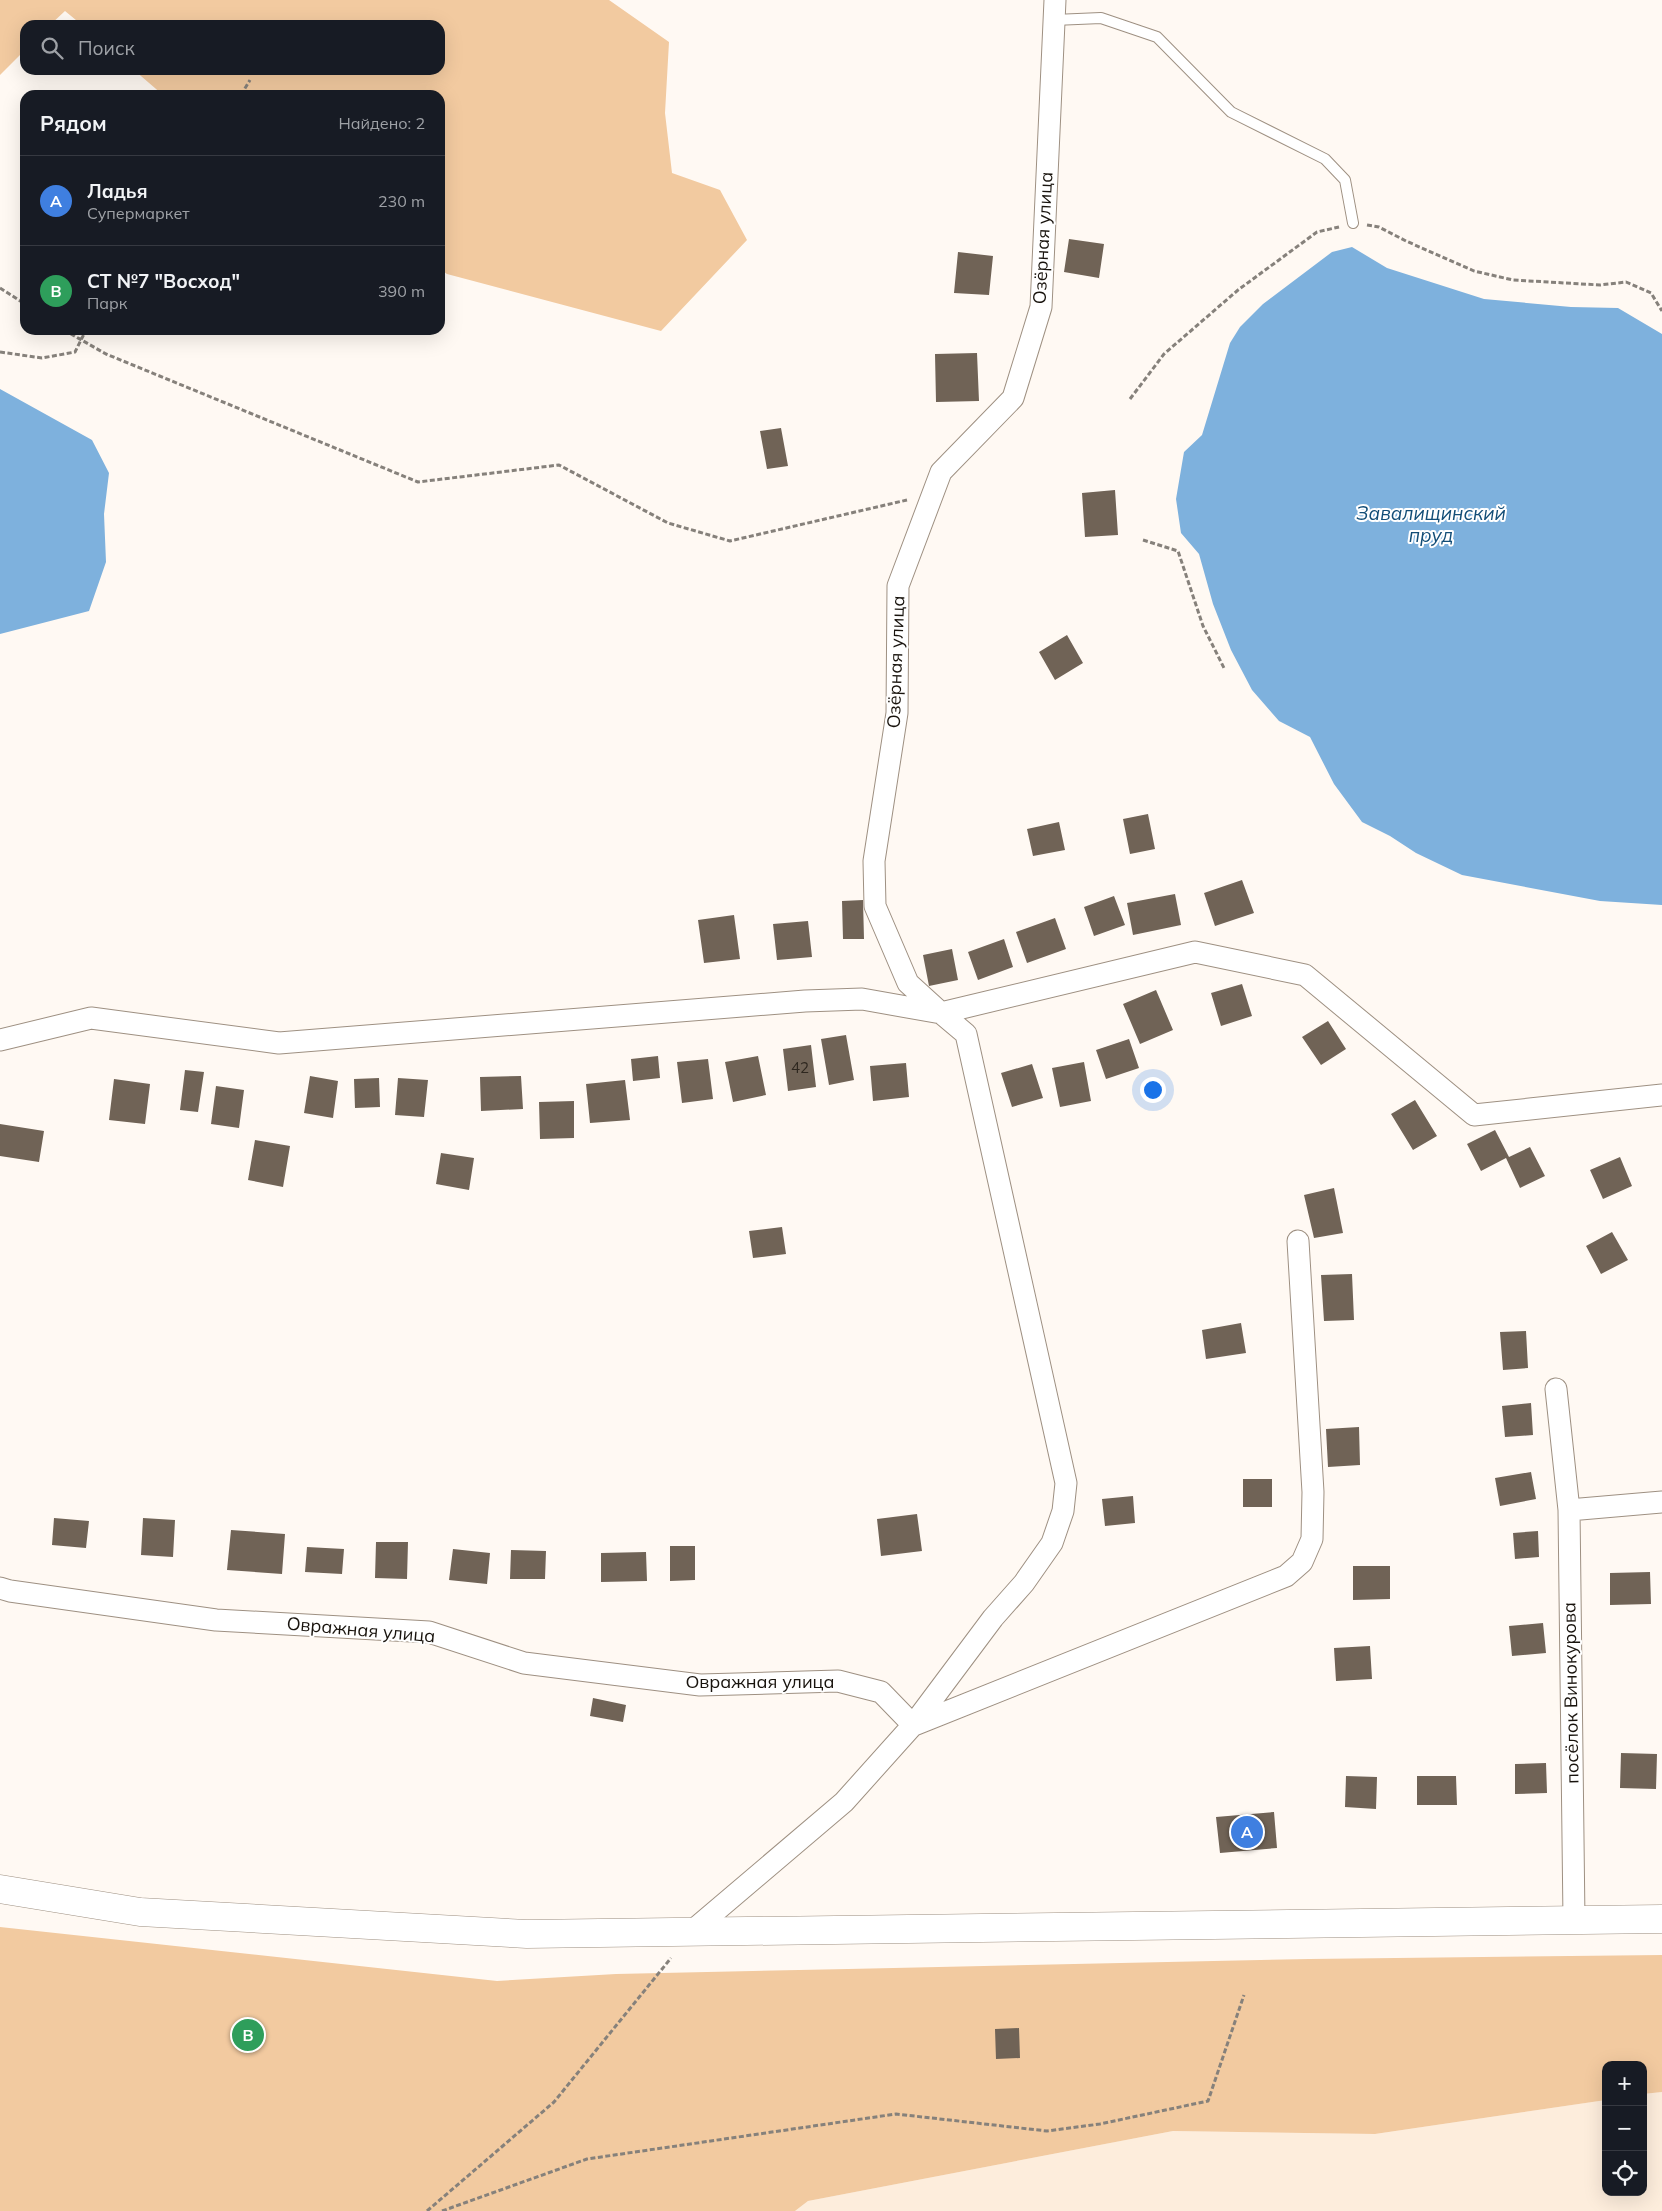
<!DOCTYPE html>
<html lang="ru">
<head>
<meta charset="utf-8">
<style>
  body { margin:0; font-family:Mulish,sans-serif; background:#242831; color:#f1f3f6 }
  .controls { position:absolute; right:15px; bottom:15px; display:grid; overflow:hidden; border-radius:10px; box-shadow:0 5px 20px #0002 }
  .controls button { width:45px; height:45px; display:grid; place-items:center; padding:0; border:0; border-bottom:1px solid #363941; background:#171b24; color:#f1f3f6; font:25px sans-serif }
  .you { position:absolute; left:1152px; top:1089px; width:18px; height:18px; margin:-12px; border:4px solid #fff; border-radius:50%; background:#1a73e8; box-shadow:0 0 0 8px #1a73e833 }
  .badge { display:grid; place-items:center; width:32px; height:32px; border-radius:50%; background:#266ca1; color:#fff; font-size:16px; font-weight:700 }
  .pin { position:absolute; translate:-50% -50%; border:2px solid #fff; box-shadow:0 1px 5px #0006 }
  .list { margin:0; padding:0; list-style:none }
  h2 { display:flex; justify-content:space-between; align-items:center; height:65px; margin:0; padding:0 20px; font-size:21px }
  h2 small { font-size:16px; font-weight:400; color:#9ea1a6 }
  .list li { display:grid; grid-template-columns:32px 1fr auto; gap:15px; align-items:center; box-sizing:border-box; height:90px; padding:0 20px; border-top:1px solid #363941 }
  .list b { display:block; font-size:19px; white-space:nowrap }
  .list p { margin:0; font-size:16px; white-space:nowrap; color:#9ea1a6 }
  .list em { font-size:16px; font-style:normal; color:#9ea1a6 }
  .icon { flex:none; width:28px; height:28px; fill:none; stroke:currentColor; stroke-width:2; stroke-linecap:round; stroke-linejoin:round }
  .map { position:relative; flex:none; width:1662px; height:2211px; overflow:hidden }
  .search { position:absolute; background:#171b24; box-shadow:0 5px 20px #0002; left:20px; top:20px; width:425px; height:55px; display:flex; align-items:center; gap:12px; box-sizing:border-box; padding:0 18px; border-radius:15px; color:#9ea1a6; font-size:19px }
  .panel { position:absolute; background:#171b24; box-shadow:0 5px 20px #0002; left:20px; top:90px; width:425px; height:245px; border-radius:15px }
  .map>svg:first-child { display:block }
  .built { fill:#fdeddc }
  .green { fill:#f2caa0 }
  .water { fill:#7eb1dd }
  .building { fill:#706356 }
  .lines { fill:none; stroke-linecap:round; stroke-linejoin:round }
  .service-casing { stroke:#9e9082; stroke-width:12 }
  .minor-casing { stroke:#9e9082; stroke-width:23 }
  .primary-casing { stroke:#9e9082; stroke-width:29 }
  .path { stroke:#86817b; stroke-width:3; stroke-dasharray:5 2.5; stroke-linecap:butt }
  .service { stroke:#fff; stroke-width:10 }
  .minor { stroke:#fff; stroke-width:21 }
  .primary { stroke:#fff; stroke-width:28 }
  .labels { text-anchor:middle; stroke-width:4; stroke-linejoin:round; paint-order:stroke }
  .number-label { font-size:15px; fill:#2e271f }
  .street-label { font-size:18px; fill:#18130d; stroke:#fff }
  .water-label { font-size:19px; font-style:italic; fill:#124d77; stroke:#fff }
</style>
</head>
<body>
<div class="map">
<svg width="1662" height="2211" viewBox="0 0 1662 2211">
  <rect width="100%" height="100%" fill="#fff9f3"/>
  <path class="built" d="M1662 2092V2211H795L808 2201 1173 2131 1375 2134 1606 2100V2192H1643V2094Z"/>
  <path class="green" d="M0 0H609L669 42 665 113 672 173 720 190 747 240 661 331 447 274 440 269V95H163L134 70H440V25H82L65 11 50 25H25V50L0 75Z
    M0 1927 497 1981 616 1974 848 1969 1309 1959 1662 1955V2092L1643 2094V2065H1606V2100L1375 2134 1173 2131 808 2201 795 2211H0Z"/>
  <path class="water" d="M1352 247 1387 268 1484 299 1571 307 1618 308 1662 334V905L1600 901 1462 875 1416 853 1390 836 1362 822 1334 784 1310 737 1279 721 1252 690 1231 650 1213 604 1199 554 1181 533 1176 499 1184 452 1202 435 1230 343 1240 327 1263 304 1332 252Z
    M0 389 92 440 109 473 104 514 106 562 89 611 0 634Z"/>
  <path class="building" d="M1069 239 1104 244 1099 278 1064 272Z
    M958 252 993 256 989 295 954 293Z
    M977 353 979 401 936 402 935 354Z
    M781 428 788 466 767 469 760 431Z
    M1115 490 1118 535 1085 537 1082 493Z
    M1067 635 1083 663 1055 680 1039 652Z
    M1148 814 1155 849 1130 854 1123 819Z
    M1059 822 1065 850 1033 856 1027 829Z
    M1242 880 1254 913 1215 926 1204 893Z
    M1175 894 1181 925 1133 935 1127 903Z
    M1114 896 1125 925 1094 936 1084 907Z
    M863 900 864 939H843L842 901Z
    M734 915 740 959 704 963 698 920Z
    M1055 918 1066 949 1027 963 1016 932Z
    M808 921 812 957 777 960 773 924Z
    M1004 939 1013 967 978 980 968 952Z
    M952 949 958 980 929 986 923 955Z
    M1242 984 1252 1016 1221 1026 1211 993Z
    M1156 990 1173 1030 1140 1044 1123 1004Z
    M1328 1021 1346 1049 1321 1065 1302 1037Z
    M846 1035 854 1080 829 1085 821 1039Z
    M1129 1039 1139 1068 1106 1079 1096 1050Z
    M811 1045 816 1087 788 1091 783 1049Z
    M658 1056 660 1078 633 1081 631 1059Z
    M758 1056 766 1095 733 1102 725 1062Z
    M708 1059 713 1099 682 1103 677 1062Z
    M1084 1062 1091 1101 1060 1107 1052 1068Z
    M906 1063 909 1097 873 1101 870 1066Z
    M1032 1064 1043 1098 1012 1107 1001 1073Z
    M185 1070 204 1072 198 1112 180 1110Z
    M310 1076 338 1081 333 1118 304 1113Z
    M521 1076 523 1109 481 1111 480 1077Z
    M379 1078 380 1107 355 1108 354 1079Z
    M398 1078 428 1080 424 1117 395 1115Z
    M114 1079 150 1084 145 1124 109 1120Z
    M625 1080 630 1120 590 1123 586 1084Z
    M216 1086 244 1090 239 1128 211 1124Z
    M1415 1100 1437 1136 1413 1150 1391 1114Z
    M574 1101V1138L540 1139 539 1102Z
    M0 1124 44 1131 39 1162 0 1156Z
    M1495 1130 1509 1157 1530 1147 1545 1176 1520 1188 1506 1158 1481 1171 1467 1144Z
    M255 1140 290 1146 283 1187 248 1180Z
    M441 1153 474 1158 469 1190 436 1184Z
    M1620 1157 1632 1186 1603 1199 1590 1170Z
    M1334 1188 1343 1233 1314 1238 1304 1195Z
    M782 1227 786 1254 753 1258 749 1231Z
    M1612 1232 1628 1260 1601 1274 1586 1246Z
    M1352 1274 1354 1320 1324 1321 1321 1275Z
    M1241 1323 1246 1353 1206 1359 1202 1330Z
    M1526 1331 1528 1368 1503 1370 1500 1332Z
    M1531 1403 1533 1435 1505 1437 1502 1406Z
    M1359 1427 1360 1465 1328 1467 1326 1429Z
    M1531 1472 1536 1499 1500 1506 1495 1478Z
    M1243 1479H1272V1507H1243Z
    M1133 1496 1135 1523 1105 1526 1102 1499Z
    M917 1514 922 1551 881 1556 877 1519Z
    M54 1518 89 1521 86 1548 52 1545Z
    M143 1518 175 1520 173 1557 141 1555Z
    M231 1530 285 1534 282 1574 227 1570Z
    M1538 1531 1539 1557 1515 1559 1513 1533Z
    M376 1542H408L407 1579 375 1578Z
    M670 1546H695V1580L670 1581Z
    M307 1547 344 1549 342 1574 305 1572Z
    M453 1549 490 1553 487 1584 449 1580Z
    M511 1550 546 1551 545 1579H510Z
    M646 1552 647 1581 601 1582V1553Z
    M1353 1566H1390V1599L1353 1600Z
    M1650 1572 1651 1604 1610 1605V1573Z
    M1543 1623 1546 1653 1512 1656 1509 1626Z
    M1370 1646 1372 1679 1336 1681 1334 1648Z
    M593 1698 626 1705 623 1722 590 1716Z
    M1621 1753 1657 1754 1656 1789 1620 1788Z
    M1546 1763 1547 1793 1515 1794V1764Z
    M1346 1776 1377 1777 1376 1809 1345 1807Z
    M1417 1776H1456L1457 1805H1417Z
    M1274 1812 1277 1848 1220 1853 1216 1817Z
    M1019 2028 1020 2058 996 2059 995 2029Z"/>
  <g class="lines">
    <g class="service-casing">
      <path id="service" d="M1054 20 1101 18 1157 37 1231 112 1325 159 1345 180 1353 223"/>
    </g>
    <g class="minor-casing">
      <path id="minor" d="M1055 0 1041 307 1013 398 941 472 898 586 897 713 874 861 875 906 908 983 941 1013 1195 952 1305 975 1474 1115 1662 1095
        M0 1040 91 1018 279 1043 805 1001 862 999 941 1013 966 1034 1066 1483 1063 1511 1052 1543 1024 1583 993 1618 913 1725 844 1802 691 1932
        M1556 1389 1569 1510 1574 1920
        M1569 1510 1662 1502
        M0 1588 10 1591 216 1620 429 1632 524 1663 700 1685 838 1681 881 1692 913 1725
        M914 1725 1286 1576 1302 1562 1312 1539 1313 1492 1298 1241"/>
    </g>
    <g class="primary-casing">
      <path id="primary" d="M0 1889 140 1912 527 1934 1662 1919"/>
    </g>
    <path class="path" d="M241 95 250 80
      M1367 225 1379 227 1406 241 1474 271 1513 280 1600 285 1626 282 1651 293 1662 311
      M0 288 25 304
      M64 330 106 354 418 482 559 465 668 523 730 541 907 500
      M0 352 42 358 75 352 86 330
      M1130 399 1164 354 1238 290 1317 232 1339 227
      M1143 540 1178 551 1203 626 1225 670
      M427 2211 554 2102 671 1958
      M442 2211 587 2159 896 2114 1047 2131 1100 2124 1208 2101 1244 1995"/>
    <use href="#service" class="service"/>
    <use href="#minor" class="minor"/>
    <use href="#primary" class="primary"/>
  </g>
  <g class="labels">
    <g class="number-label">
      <text x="800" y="1073">42</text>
    </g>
    <g class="street-label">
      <text transform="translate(1043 238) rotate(-87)" y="6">Озёрная улица</text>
      <text transform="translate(896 662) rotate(-88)" y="6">Озёрная улица</text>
      <text transform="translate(361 1630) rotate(5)" y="6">Овражная улица</text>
      <text x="760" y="1688">Овражная улица</text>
      <text transform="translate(1571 1693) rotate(-91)" y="6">посёлок Винокурова</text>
    </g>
    <g class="water-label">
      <text x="1431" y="520">Завалищинский<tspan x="1431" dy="22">пруд</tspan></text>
    </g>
  </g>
</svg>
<div class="controls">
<button>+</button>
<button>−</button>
<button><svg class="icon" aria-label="locate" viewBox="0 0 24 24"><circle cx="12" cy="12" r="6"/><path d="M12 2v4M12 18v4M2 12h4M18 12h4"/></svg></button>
</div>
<div class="you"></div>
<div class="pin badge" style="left:1247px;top:1832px;background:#3f7fe0">A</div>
<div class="pin badge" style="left:248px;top:2035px;background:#2e9e5b">B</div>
<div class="search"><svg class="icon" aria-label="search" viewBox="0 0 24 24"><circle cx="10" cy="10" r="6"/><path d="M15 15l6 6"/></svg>Поиск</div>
<section class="panel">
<h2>Рядом<small>Найдено: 2</small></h2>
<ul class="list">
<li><span class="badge" style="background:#3f7fe0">A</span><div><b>Ладья</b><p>Супермаркет</p></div><em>230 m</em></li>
<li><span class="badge" style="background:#2e9e5b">B</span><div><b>СТ №7 &quot;Восход&quot;</b><p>Парк</p></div><em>390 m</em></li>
</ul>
</section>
</div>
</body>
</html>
